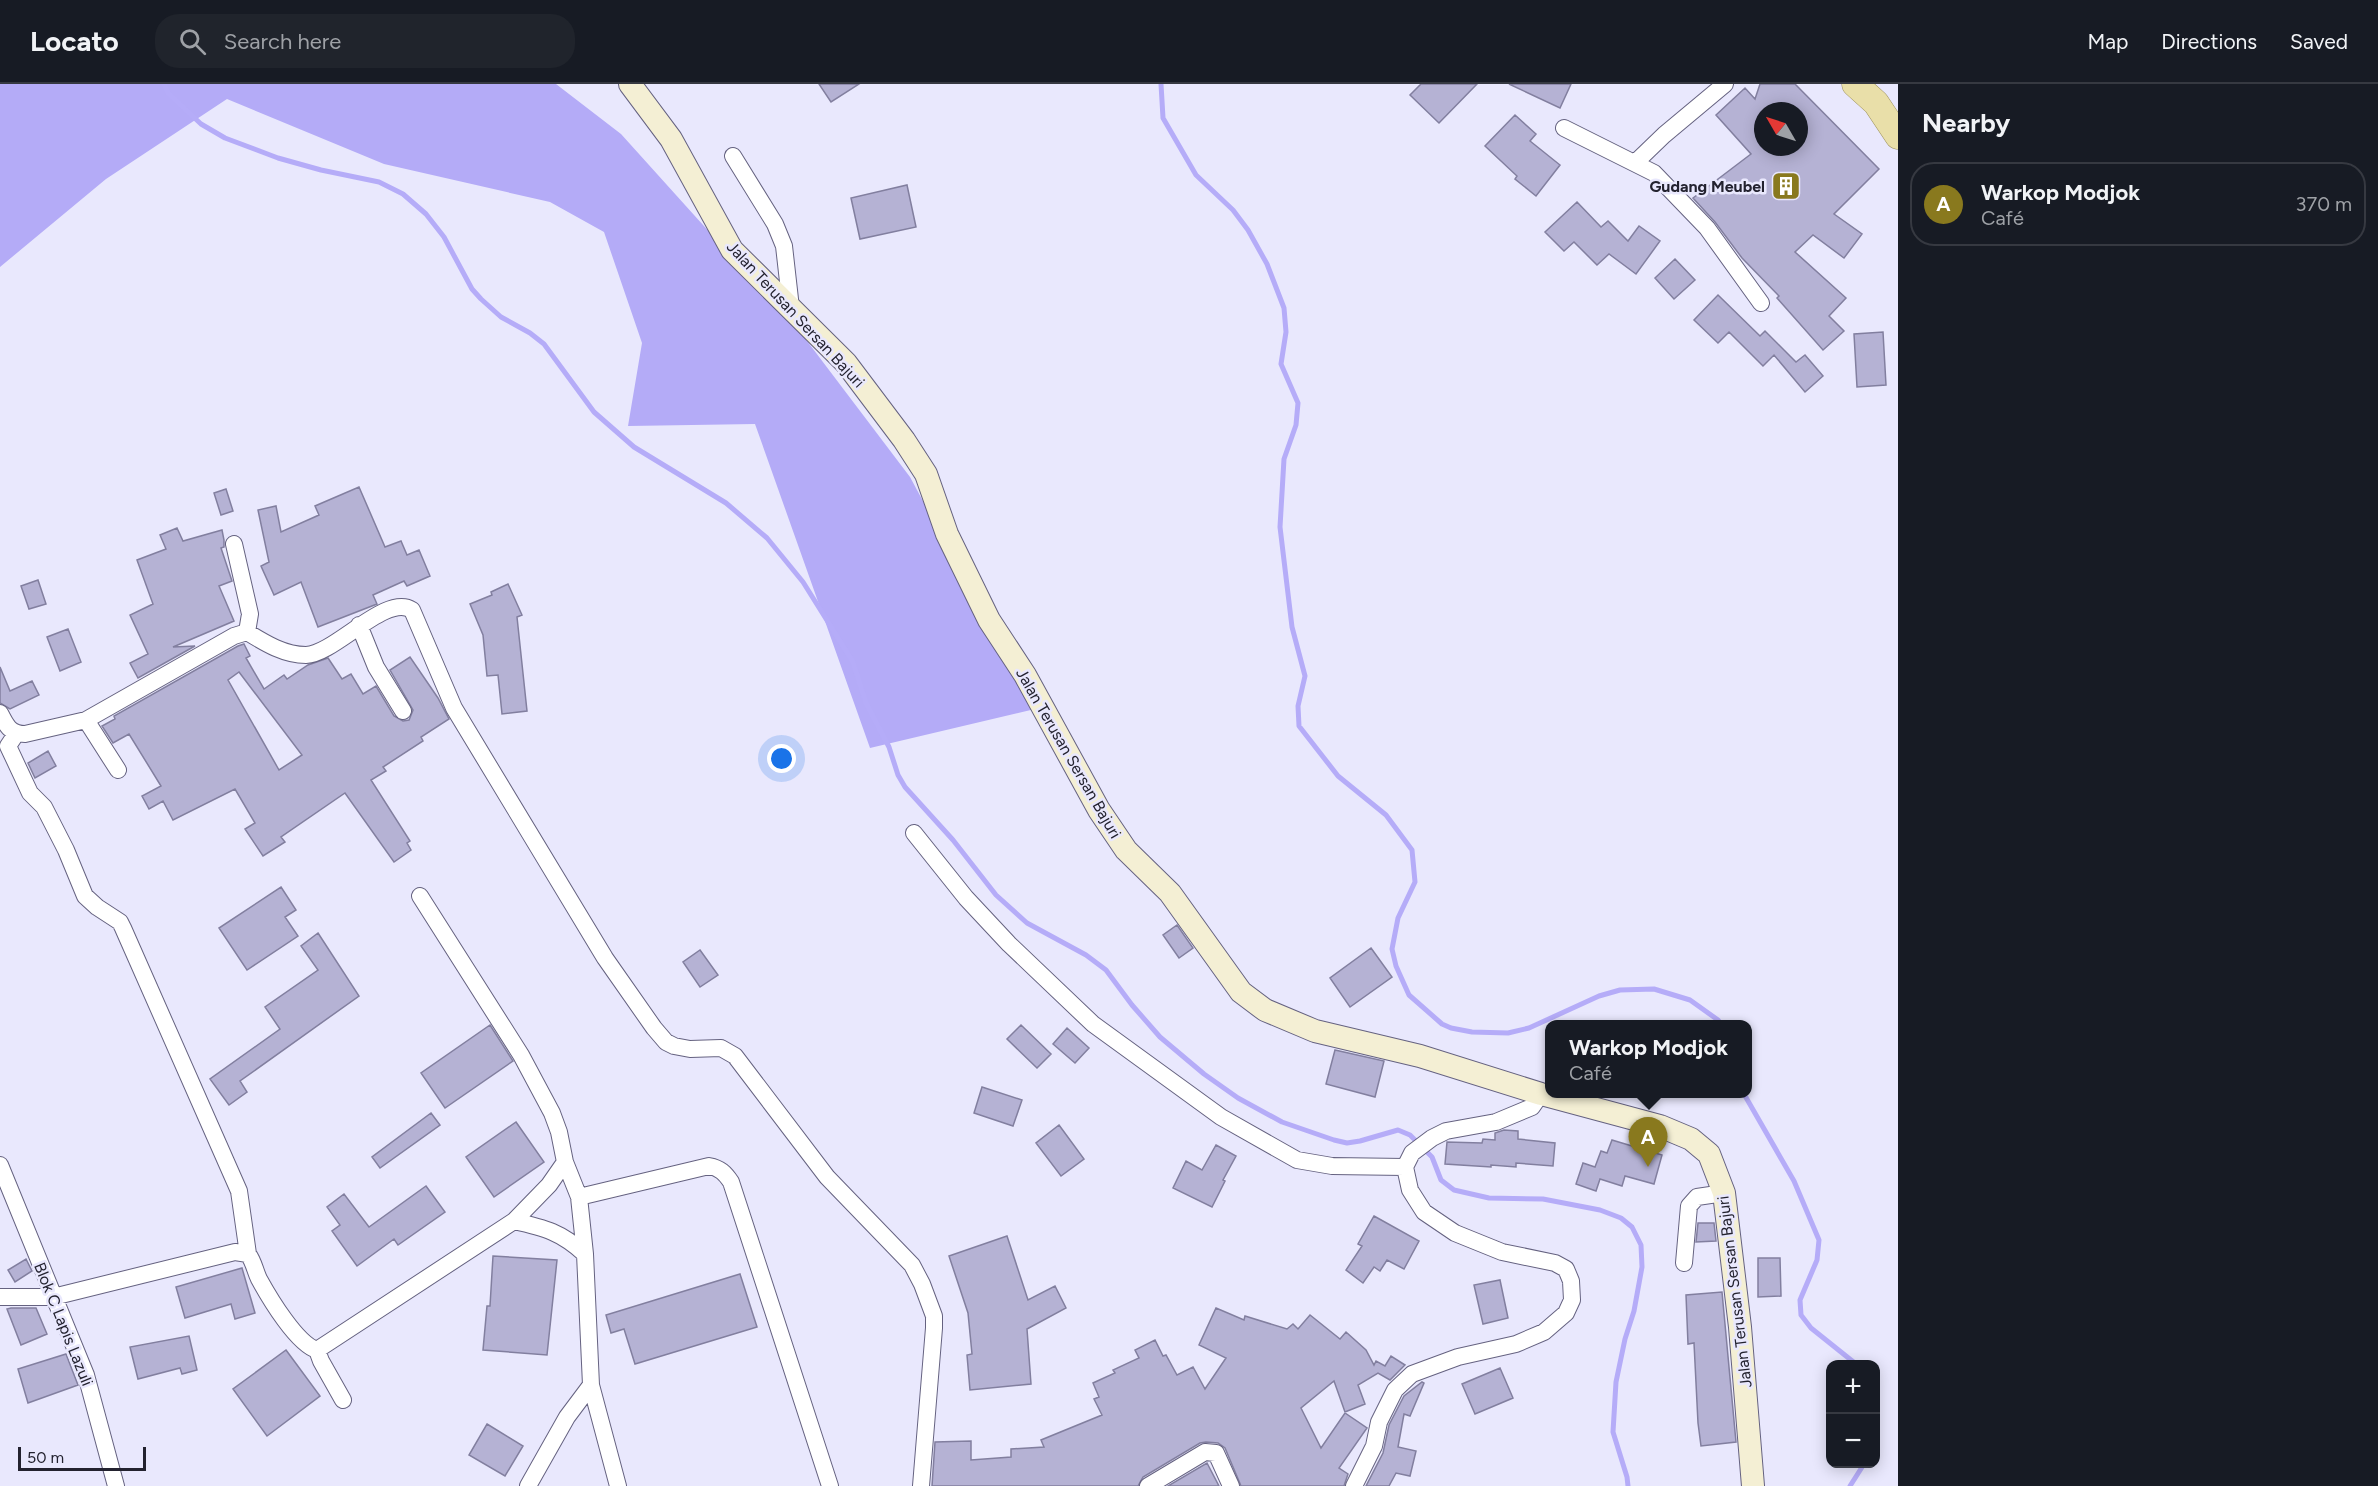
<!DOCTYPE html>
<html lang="en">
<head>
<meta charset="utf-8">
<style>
  body { margin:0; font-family:Figtree,sans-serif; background:#20242c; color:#f1f3f6 }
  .controls { position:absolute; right:18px; bottom:18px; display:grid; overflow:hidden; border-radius:12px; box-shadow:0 3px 15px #0003 }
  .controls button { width:54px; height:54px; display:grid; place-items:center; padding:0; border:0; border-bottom:2px solid #363941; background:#171b24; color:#f1f3f6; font:30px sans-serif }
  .compass { position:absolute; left:1754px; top:18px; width:54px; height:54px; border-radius:50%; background:#171b24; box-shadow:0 3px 15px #0003; rotate:309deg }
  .scale { position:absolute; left:18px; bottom:15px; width:128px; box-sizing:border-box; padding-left:6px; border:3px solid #23222f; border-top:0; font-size:16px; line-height:21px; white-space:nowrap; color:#23222f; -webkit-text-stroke:4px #e9e8fd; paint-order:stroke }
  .you { position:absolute; left:782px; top:675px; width:21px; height:21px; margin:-15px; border:4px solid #fff; border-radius:50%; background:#1a73e8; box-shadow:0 0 0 9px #1a73e833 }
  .badge { display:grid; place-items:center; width:39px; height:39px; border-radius:50%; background:#89791e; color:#fff; font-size:20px; font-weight:700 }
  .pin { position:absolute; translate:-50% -50px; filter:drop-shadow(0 2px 3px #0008) }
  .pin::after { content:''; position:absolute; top:32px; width:21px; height:18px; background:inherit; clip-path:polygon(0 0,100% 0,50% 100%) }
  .popup { position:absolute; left:1545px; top:936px; width:207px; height:78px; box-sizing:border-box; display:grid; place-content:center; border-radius:12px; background:#171b24; filter:drop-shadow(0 2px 4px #0005); font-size:20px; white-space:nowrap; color:#9ea1a6 }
  .popup b { font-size:22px; color:#f1f3f6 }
  .popup::after { content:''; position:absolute; left:50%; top:100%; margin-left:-12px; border:12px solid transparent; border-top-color:#171b24 }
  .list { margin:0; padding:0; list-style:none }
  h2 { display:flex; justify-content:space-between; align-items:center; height:78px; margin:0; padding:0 24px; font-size:26px }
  h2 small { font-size:20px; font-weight:400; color:#9ea1a6 }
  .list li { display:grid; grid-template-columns:39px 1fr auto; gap:18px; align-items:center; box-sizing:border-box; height:84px; margin:0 12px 12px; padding:0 12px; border:2px solid #363941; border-radius:24px }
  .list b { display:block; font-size:22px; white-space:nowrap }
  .list p { margin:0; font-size:20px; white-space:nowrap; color:#9ea1a6 }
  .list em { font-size:20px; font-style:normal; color:#9ea1a6 }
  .icon { flex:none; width:33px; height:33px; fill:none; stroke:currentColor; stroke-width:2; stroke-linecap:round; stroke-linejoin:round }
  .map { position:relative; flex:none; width:1898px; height:1402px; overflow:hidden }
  header { display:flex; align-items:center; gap:36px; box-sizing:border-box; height:84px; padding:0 30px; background:#171b24; border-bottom:2px solid #363941 }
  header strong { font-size:28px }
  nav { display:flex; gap:33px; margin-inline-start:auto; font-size:21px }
  .search { width:420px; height:54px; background:#20242c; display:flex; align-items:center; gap:15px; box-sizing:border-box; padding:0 21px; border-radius:24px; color:#9ea1a6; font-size:22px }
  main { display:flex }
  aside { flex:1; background:#171b24 }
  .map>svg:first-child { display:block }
  .forest { fill:#b4abf7 }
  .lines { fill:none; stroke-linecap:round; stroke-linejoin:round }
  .stream { stroke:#b5acf8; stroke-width:5 }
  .building { fill:#b5b2d4; stroke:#827f9f; stroke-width:1.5; fill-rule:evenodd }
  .minor-casing { stroke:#656280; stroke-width:18 }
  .secondary-casing { stroke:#656280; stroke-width:24 }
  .primary-casing { stroke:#9a8f59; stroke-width:27 }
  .minor { stroke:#fff; stroke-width:16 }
  .secondary { stroke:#f4efd4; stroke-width:22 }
  .primary { stroke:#e9dfa9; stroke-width:26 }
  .labels { text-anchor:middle; stroke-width:5; stroke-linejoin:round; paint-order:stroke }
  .poi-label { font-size:16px; font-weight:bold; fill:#23222f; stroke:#e9e8fd; text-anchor:end }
  .street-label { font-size:16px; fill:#23222f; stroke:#e9e8fd }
</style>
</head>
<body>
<header>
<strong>Locato</strong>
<div class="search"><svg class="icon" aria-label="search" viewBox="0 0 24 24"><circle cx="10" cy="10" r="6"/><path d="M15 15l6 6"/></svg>Search here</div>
<nav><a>Map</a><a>Directions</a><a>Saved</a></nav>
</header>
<main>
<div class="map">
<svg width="1898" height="1402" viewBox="0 0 1898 1402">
  <rect width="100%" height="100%" fill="#e9e8fd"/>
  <path class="forest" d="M0 0H556L621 50 804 253 910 393 1035 625 870 664 755 340 628 342 642 259 604 148 550 118 384 80 227 15 106 95 0 183Z"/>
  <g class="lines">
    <path class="stream" d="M164 0 168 9 201 40 225 54 278 74 321 86 379 98 403 110 426 130 444 153 472 205 481 215 501 233 530 249 544 260 594 328 634 363 726 419 767 454 803 498 853 578 866 619 889 663 898 691 905 703 953 756 996 811 1027 839 1086 871 1106 886 1132 921 1160 953 1204 990 1238 1014 1282 1038 1334 1056 1347 1059 1360 1057 1398 1046 1410 1051 1432 1073 1441 1096 1454 1106 1489 1114 1543 1115 1600 1126 1621 1134 1632 1143 1641 1161 1642 1183 1634 1227 1625 1255 1616 1298 1613 1348 1627 1393 1628 1402
      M1161 0 1163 34 1196 91 1233 126 1248 146 1267 180 1284 224 1286 248 1281 280 1298 319 1296 341 1284 375 1280 443 1292 543 1305 592 1298 622 1299 642 1338 692 1386 731 1412 766 1415 798 1398 834 1392 865 1396 882 1409 911 1442 940 1451 944 1472 948 1508 949 1529 944 1599 912 1620 906 1654 905 1690 916 1718 936 1721 940
      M1744 1010 1794 1097 1819 1156 1817 1176 1800 1216 1801 1231 1811 1244 1856 1280
      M1876 1324V1346
      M1850 1402 1864 1380"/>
  </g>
  <path class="building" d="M819 0H859L831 18Z
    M1421 0H1477L1439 39 1410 11Z
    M1509 0H1571L1560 24Z
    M1760 0H1795L1879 85 1834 130 1862 150 1844 174 1813 151 1795 168 1846 214 1829 232 1844 247 1823 266 1777 214 1779 212 1742 174 1715 138 1693 114 1751 70 1716 31 1745 4 1755 15ZM1763 27H1799V63H1763Z
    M1515 31 1536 50 1530 57 1560 81 1536 112 1515 95 1517 92 1485 62Z
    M907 101 916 143 860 155 851 114Z
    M1577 118 1601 143 1608 137 1628 157 1639 142 1660 157 1636 190 1609 170 1597 181 1574 158 1564 167 1545 148Z
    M1675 175 1695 196 1674 215 1655 194Z
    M1718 211 1760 252 1765 247 1796 278 1805 271 1823 292 1805 308 1774 271 1763 282 1729 248 1718 259 1694 236Z
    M1883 248 1886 301 1857 303 1854 250Z
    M359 403 385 463 401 457 407 471 419 466 430 492 407 502 404 497 373 511 377 520 318 543 301 498 274 511 261 482 269 478 258 426 276 422 281 448 319 431 315 422Z
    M226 405 233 427 221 431 214 409Z
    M177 444 183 457 222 446 224 456V463L221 464 232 497 219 502 234 537 173 563 195 562 138 594 130 579 148 570 130 531 153 520 137 476 166 465 160 451Z
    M38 496 46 520 29 525 21 502Z
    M508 500 522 531 517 533 527 627 502 630 498 591 487 592 483 551 470 520 492 511 491 508Z
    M68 545 81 578 60 587 47 553Z
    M244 560 250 572 246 574 264 605 284 591 287 595 308 581 328 574 342 595 351 590 363 610 376 602 394 632 403 637 409 636 413 626 390 586 410 573 438 614 449 635 421 653 423 657 383 683 386 687 371 696 410 757 407 759 411 766 394 778 345 709 281 753 285 758 263 772 245 745 255 739 235 705 173 736 163 717 149 725 142 712 161 702 129 650 113 659 102 642 115 635 114 632 238 562ZM239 588 302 671 279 686 228 596Z
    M0 583 10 607 32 597 39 611 10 625 0 619Z
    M48 667 56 682 35 694 28 679Z
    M281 803 296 826 285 833 298 852 247 886 219 844Z
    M1177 841 1193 864 1179 874 1163 851Z
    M318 849 359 912 240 997 247 1008 229 1021 210 995 280 945 265 923 318 886 301 862Z
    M1371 864 1392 893 1350 923 1330 894Z
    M700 866 718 891 700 903 683 878Z
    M490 941 513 977 445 1024 421 989Z
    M1021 941 1051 970 1037 984 1007 955Z
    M1067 944 1089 964 1075 979 1053 960Z
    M1335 966 1384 977 1375 1013 1326 1000Z
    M982 1003 1022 1016 1013 1042 974 1029Z
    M431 1029 440 1041 380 1084 372 1073Z
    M516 1038 544 1078 494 1113 466 1073Z
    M1059 1041 1084 1075 1061 1092 1036 1059Z
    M1504 1046 1518 1047V1055L1555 1059 1553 1082 1516 1079V1083L1491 1081V1083L1445 1080 1447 1058 1482 1059 1483 1055 1495 1056V1049Z
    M1612 1056 1662 1071 1654 1100 1625 1092 1622 1102 1600 1095 1596 1107 1576 1100 1583 1079 1595 1083 1601 1067 1607 1069Z
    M1216 1061 1236 1072 1223 1096 1225 1097 1212 1123 1173 1104 1186 1077 1202 1086Z
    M426 1102 445 1128 398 1161 394 1155 357 1182 332 1147 340 1141 327 1123 344 1110 369 1143Z
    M1374 1132 1419 1157 1404 1185 1387 1176 1380 1187 1374 1183 1363 1199 1346 1186 1362 1162 1358 1160Z
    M1698 1139H1714L1716 1157 1696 1158Z
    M1007 1152 1028 1216 1055 1202 1066 1224 1027 1245 1031 1300 970 1306 967 1271 972 1270 968 1229 949 1172Z
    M493 1172 557 1176 547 1271 483 1266 487 1222H490Z
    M1758 1174H1780L1781 1212 1758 1213Z
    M26 1175 32 1187 15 1198 8 1186Z
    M242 1184 255 1229 235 1235 231 1220 185 1234 176 1203Z
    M740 1190 757 1243 635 1280 624 1245 611 1249 606 1231Z
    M1500 1196 1508 1234 1483 1240 1474 1201Z
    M1722 1208 1736 1358 1701 1362 1698 1339 1694 1259 1688 1260 1686 1211Z
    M11 1224H36L47 1250 21 1261 7 1225Z
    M1216 1224 1244 1236 1245 1232 1287 1245 1293 1240 1298 1245 1310 1231 1340 1255 1346 1248 1366 1266 1374 1281 1376 1277 1385 1282 1391 1272 1405 1281 1390 1296 1378 1289 1358 1301 1365 1320 1345 1328 1334 1297 1301 1324 1321 1364 1345 1329 1367 1344 1339 1384 1348 1390 1344 1402H1241L1225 1364 1218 1359 1206 1358 1200 1359 1143 1393 1138 1402H932L935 1358 971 1357V1376L1011 1373V1365L1044 1363 1041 1356 1102 1331 1094 1315 1099 1313 1093 1299 1115 1289 1113 1286 1139 1274 1135 1266 1155 1256 1163 1272 1166 1271 1177 1291 1193 1283 1205 1305 1226 1274 1199 1261Z
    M189 1252 197 1286 182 1290 180 1284 138 1295 130 1263Z
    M286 1266 320 1312 267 1352 233 1305Z
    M66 1270 78 1301 28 1319 18 1285Z
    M1500 1284 1513 1314 1475 1330 1462 1300Z
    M1422 1298 1424 1299 1410 1332 1404 1330 1398 1363 1416 1367 1410 1392 1396 1389 1389 1402H1366L1383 1369 1389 1341 1404 1312Z
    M487 1340 523 1362 505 1392 469 1371Z
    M1207 1379 1219 1402H1168Z"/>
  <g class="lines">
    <g class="minor-casing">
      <path id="minor" d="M1564 44 1654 89 1707 144 1761 219
        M733 72 775 140 784 162 791 224
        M1636 78 1664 51 1725 0
        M234 460 250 530 247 548
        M359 541 376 583 403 627
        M0 629C6 641 10 650 25 650L86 636 234 552 247 548C265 559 284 571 306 571 335 570 386 509 412 526L454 624 605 874 654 944 666 958 674 962 690 965 721 964 735 972 827 1093 912 1181 922 1200 934 1232V1244L921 1402
        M86 636 118 686
        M16 650 8 662 30 709 44 723 66 766 85 812 97 823 120 838 123 844 239 1107 248 1170
        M914 749 966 814 1009 860 1093 940 1221 1033 1297 1076 1332 1082 1405 1083
        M420 812 521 971 552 1029 559 1048 565 1078 579 1113 585 1170
        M0 1081 86 1291 116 1402
        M579 1113 709 1082C720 1084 725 1089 731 1098L830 1402
        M514 1137 549 1101 565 1078
        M1684 1179 1689 1122 1697 1113 1724 1109
        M0 1213H53L235 1168 248 1170C254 1178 255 1187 259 1195 270 1215 297 1260 317 1266
        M317 1266 514 1137C545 1144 561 1148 585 1170L591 1301 618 1402
        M317 1266 321 1277 343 1316
        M528 1402 567 1333 591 1301
        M1148 1402 1205 1368 1216 1369 1231 1402
        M1354 1402 1374 1362 1379 1338 1395 1306 1412 1290 1458 1273 1516 1260 1544 1248 1566 1229 1572 1216 1571 1197 1566 1185 1555 1179 1502 1168 1455 1149 1424 1128 1410 1106 1405 1083 1412 1069 1432 1054 1446 1047 1496 1038 1532 1023 1541 1010"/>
    </g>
    <g class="secondary-casing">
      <path id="secondary" d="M630 0 671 55 732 166 846 279 904 356 926 390 947 450 989 536 1025 591 1099 726 1126 766 1170 809 1241 908 1265 926 1315 947 1420 972 1541 1010 1660 1042 1691 1055 1709 1070 1724 1109 1740 1243 1753 1402"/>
    </g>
    <g class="primary-casing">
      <path id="primary" d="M1855 0 1876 19 1898 52"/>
    </g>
    <use href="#minor" class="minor"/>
    <use href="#secondary" class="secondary"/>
    <use href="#primary" class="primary"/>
  </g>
  <defs>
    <g id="building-square" transform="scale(1.5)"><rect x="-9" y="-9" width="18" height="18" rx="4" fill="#89791e" stroke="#e9e8fd"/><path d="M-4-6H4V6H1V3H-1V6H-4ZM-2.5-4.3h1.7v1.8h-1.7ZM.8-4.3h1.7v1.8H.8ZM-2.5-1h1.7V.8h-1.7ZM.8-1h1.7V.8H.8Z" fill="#fff"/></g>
  </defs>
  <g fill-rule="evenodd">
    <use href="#building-square" x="1786" y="102"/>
  </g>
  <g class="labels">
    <g class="poi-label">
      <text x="1765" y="108">Gudang Meubel</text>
    </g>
    <g class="street-label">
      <text transform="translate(796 230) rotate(47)" y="6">Jalan Terusan Sersan Bajuri</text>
      <text transform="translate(1069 669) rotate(60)" y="6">Jalan Terusan Sersan Bajuri</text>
      <text transform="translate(1734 1208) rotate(-97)" y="6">Jalan Terusan Sersan Bajuri</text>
      <text transform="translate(64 1240) rotate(68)" y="6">Blok C Lapis Lazuli</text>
    </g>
  </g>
</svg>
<div class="controls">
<button>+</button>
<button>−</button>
</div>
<svg class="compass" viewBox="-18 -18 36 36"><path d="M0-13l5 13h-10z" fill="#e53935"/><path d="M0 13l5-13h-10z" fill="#9ea1a6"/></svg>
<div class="scale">50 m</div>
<div class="you"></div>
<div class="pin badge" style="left:1648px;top:1083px">A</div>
<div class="popup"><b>Warkop Modjok</b>Café</div>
</div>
<aside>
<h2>Nearby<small></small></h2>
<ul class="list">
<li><span class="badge">A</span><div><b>Warkop Modjok</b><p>Café</p></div><em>370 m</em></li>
</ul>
</aside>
</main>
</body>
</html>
